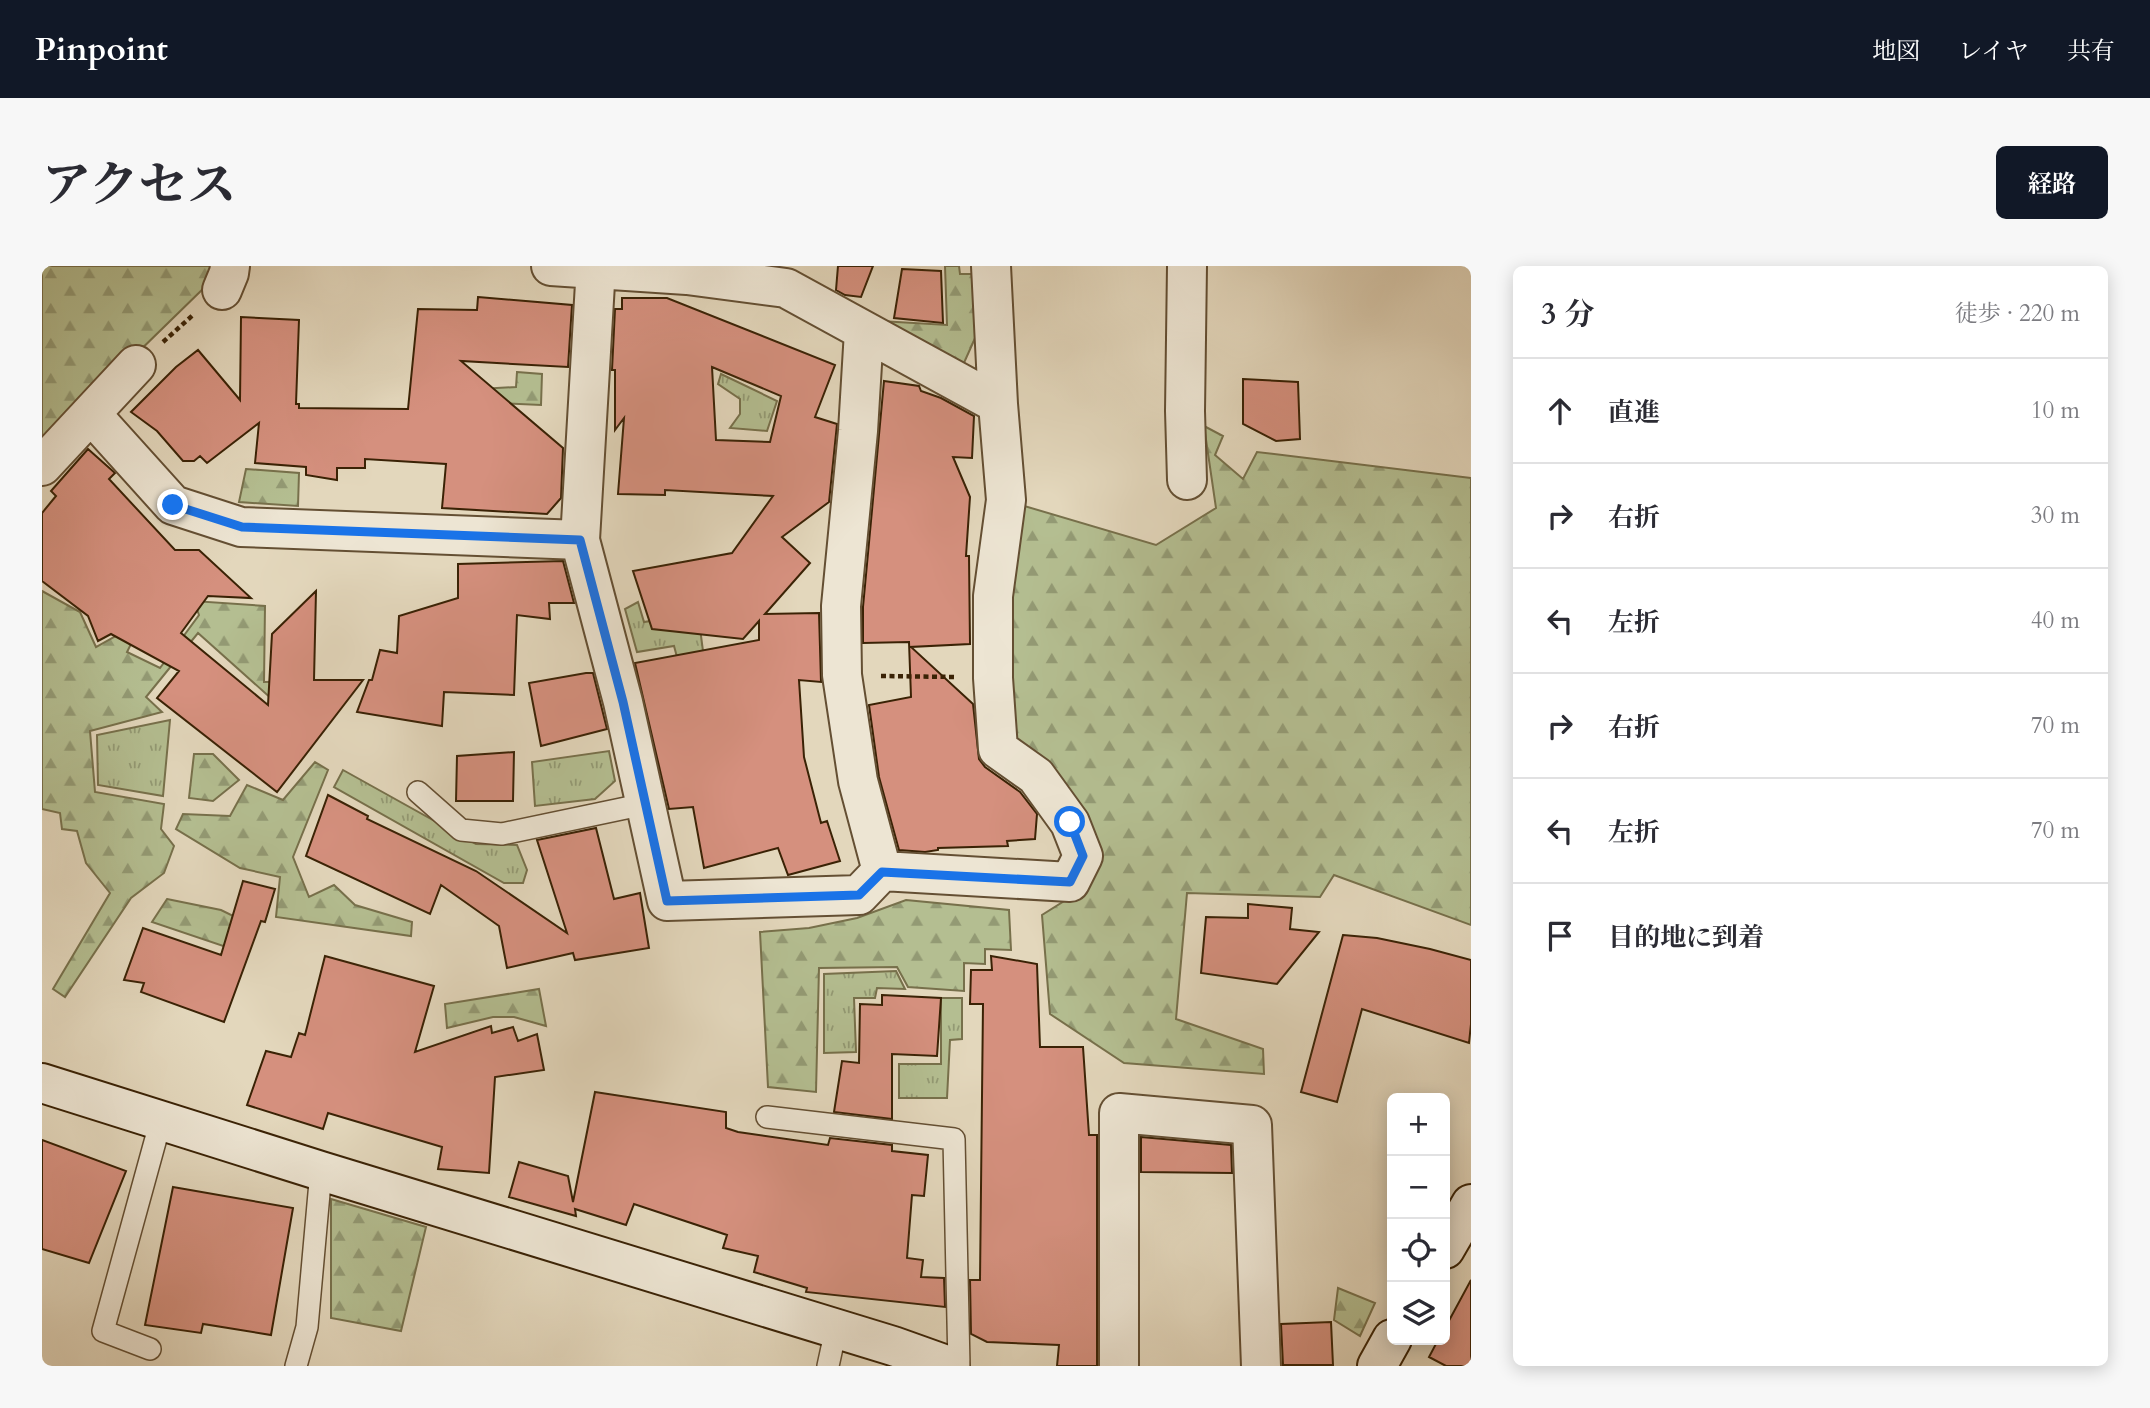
<!DOCTYPE html>
<html lang="ja">
<head>
<meta charset="utf-8">
<style>
  body { margin:0; font-family:Cardo,"Noto Serif JP",serif; background:#f7f7f7; color:#2b2b33 }
  .controls { position:absolute; right:21px; bottom:21px; display:grid; overflow:hidden; border-radius:10px; box-shadow:0 4px 18px #0003 }
  .controls button { width:63px; height:63px; display:grid; place-items:center; padding:0; border:0; border-bottom:2px solid #e1e1e2; background:#fff; color:#2b2b33; font:35px sans-serif }
  .stop { position:absolute; width:21px; height:21px; margin:-16px; border:5px solid #1a73e8; border-radius:50%; background:#fff }
  .stop.end { background:#1a73e8; border-color:#fff; box-shadow:0 2px 7px #0008 }
  .list { margin:0; padding:0; list-style:none }
  h2 { display:flex; justify-content:space-between; align-items:center; height:91px; margin:0; padding:0 28px; font-size:30px }
  h2 small { font-size:23px; font-weight:400; color:#7c7c81 }
  .list li { display:grid; grid-template-columns:46px 1fr auto; gap:21px; align-items:center; box-sizing:border-box; height:105px; padding:0 28px; border-top:2px solid #e1e1e2 }
  .list b { display:block; font-size:26px; white-space:nowrap }
  .list em { font-size:23px; font-style:normal; color:#7c7c81 }
  .icon { flex:none; width:38px; height:38px; fill:none; stroke:currentColor; stroke-width:2; stroke-linecap:round; stroke-linejoin:round }
  .map { position:relative; flex:none; width:1429px; height:1100px; overflow:hidden; border-radius:10px }
  header { display:flex; align-items:center; gap:42px; box-sizing:border-box; height:98px; padding:0 35px; background:#111827; color:#fff }
  header strong { font-size:33px }
  nav { display:flex; gap:38px; margin-inline-start:auto; font-size:24px }
  .intro { display:flex; align-items:center; justify-content:space-between; box-sizing:border-box; height:168px; padding:0 42px }
  h1 { margin:0; font-size:49px }
  .button { padding:18px 32px; border-radius:10px; background:#111827; color:#fff; font-size:24px; font-weight:700 }
  main { display:flex; gap:42px; padding:0 42px }
  aside { flex:1; background:#fff; border-radius:10px; box-shadow:0 4px 18px #0003 }
  .map>svg:first-child { display:block }
  .grass { fill:url(#grass-tufts); stroke:#77704b; stroke-width:2 }
  .forest { fill:url(#forest-firs); stroke:#77704b; stroke-width:2 }
  .building { fill:#d5907e; stroke:#3a2205; stroke-width:2; fill-rule:evenodd }
  .lines { fill:none; stroke-linecap:round; stroke-linejoin:round }
  .lane-casing { stroke:#644f33; stroke-width:24 }
  .street-casing { stroke:#644f33; stroke-width:42 }
  .secondary-casing { stroke:#3a2205; stroke-width:42 }
  .path { stroke:#3a2205; stroke-width:4.5; stroke-dasharray:5 3.5; stroke-linecap:butt }
  .lane { stroke:#ede5d3; stroke-width:21 }
  .street { stroke:#ede5d3; stroke-width:38 }
  .secondary { stroke:#ede5d3; stroke-width:38 }
  .route { stroke:#1a73e8; stroke-width:9 }
</style>
</head>
<body>
<header>
<strong>Pinpoint</strong>
<nav><a>地図</a><a>レイヤ</a><a>共有</a></nav>
</header>
<div class="intro"><h1>アクセス</h1><a class="button">経路</a></div>
<main>
<div class="map">
<svg width="1429" height="1100" viewBox="0 0 1429 1100">
  <defs>
    <pattern id="grass-tufts" width="24" height="20" patternUnits="userSpaceOnUse" patternTransform="scale(1.75)"><rect width="24" height="20" fill="#b4be91"/><path d="M3 7l-1-3M5 7V3M7 7l1-3M15 17l-1-3M17 17v-4M19 17l1-3" fill="none" stroke="#939a74"/></pattern>
    <pattern id="forest-firs" width="22" height="20" patternUnits="userSpaceOnUse" patternTransform="scale(1.75)"><rect width="22" height="20" fill="#b4be91"/><path d="M5 1l3.5 6h-7zM16 11l3.5 6h-7z" fill="#939a74"/></pattern>
  </defs>
  <rect width="100%" height="100%" fill="#e3d7bc"/>
  <filter id="stains"><feTurbulence type="fractalNoise" baseFrequency=".00286" numOctaves="4"/><feColorMatrix values="0 0 0 0 .2 0 0 0 0 .09 0 0 0 0 .02 0 0 0 .5 -.17"/></filter>
  <radialGradient id="worn" r=".72"><stop offset=".6" stop-color="#630" stop-opacity="0"/><stop offset="1" stop-color="#630" stop-opacity=".3"/></radialGradient>
  <path class="grass" d="M679 108 735 135 725 165 688 162 698 148V133L676 118Z
    M596 336 602 356 656 347 661 385 635 391 632 380 595 386 583 343Z
    M128 454 121 530 56 519 55 469Z
    M567 485 573 515 553 533 493 540 490 496Z
    M301 504 434 578 475 579 485 604 481 617H462L292 521Z
    M854 705 863 723 835 722 833 732H812L814 786 782 787V708Z
    M899 732H920V773L908 774 905 832H857V798H899Z"/>
  <path class="forest" d="M0 0H168V16L0 180Z
    M903 0H917L918 8H935L938 61 921 99 838 55 905 59Z
    M475 106 500 108 499 139 375 133 419 124 474 121Z
    M1162 160 1181 170 1173 189 1201 213 1215 186 1429 212V659L1292 609 1278 631 1145 627 1134 753 1221 783 1222 808 1082 797 1008 748 1000 649 1038 625 1053 584 974 472 962 325 979 239 1114 279 1174 242Z
    M204 203 257 207 256 240 197 236Z
    M0 325 38 346 54 381 81 366 91 374 85 386 118 402 157 349 152 335 223 340 222 416 272 415 231 434 156 367 104 431 120 446 48 465 53 526 122 538 119 563 132 580 122 607 89 632 23 731 11 723 68 627 44 597 35 565 20 563 18 547 0 543Z
    M152 488H171L197 514 171 535 147 532Z
    M273 496 286 504 251 591 267 631 292 619 313 639 370 656 369 670 234 651 238 611 198 602 134 563 141 548 188 550 205 519 241 534Z
    M125 633 179 644 214 661 205 688 110 656Z
    M864 634 967 644 969 684 943 683V698L922 697V725L866 721 855 701 777 702 774 826 726 821 718 666 767 662 815 652Z
    M497 723 504 760 472 751H451L405 762 403 738Z
    M289 933 384 961 359 1065 289 1052Z
    M1296 1022 1333 1037 1318 1070 1292 1054Z"/>
  <path class="building" d="M796 0H831L819 31 803 29 794 24Z
    M860 3 899 5 901 57 852 52Z
    M436 31 530 39 526 101 419 95 521 182 519 232 505 248 400 242 404 198 323 193V202H295V214L264 209V201L213 197 217 157 165 197 158 190 152 195H141L115 165 89 146 134 101 156 84 198 134 199 51 257 54 254 138H257V142L366 143 376 43 435 44Z
    M580 32H625L793 99 773 151 795 158 787 236 740 271 768 297 723 348 777 347 779 416 757 414 762 491 779 557 785 555 798 595 746 609 736 582 662 602 651 541 627 543 593 397 717 374V355L701 373 610 363 591 305 690 287 731 230 623 224V229L576 228 582 152 573 164V104H570L573 43H580ZM670 101 739 130 728 176 674 174Z
    M1201 113 1256 116 1258 173 1234 175 1201 158Z
    M842 115 877 120 879 125 899 132 932 150 930 192 911 191 928 231 924 290H927L928 378 869 381 931 438 937 493 943 501 978 526 995 548 993 573 965 575 966 580 896 582V584L883 586 857 584 837 511 827 439 869 431 867 376 821 377V341Z
    M46 183 73 207 67 213 133 284H157L209 332 166 330 139 367 226 439 230 368 274 325 272 414H321L235 526 115 432 137 405 69 368 56 375 46 350 0 315V247L14 230 9 225Z
    M521 295 532 337H507L508 353 475 349 472 429 402 426 400 460 315 446 327 414H330L338 384 355 387 357 350 416 332V298Z
    M544 407H551L565 463 499 480 487 417Z
    M472 486 471 535H414L415 490Z
    M286 529 326 550 325 553 434 605 525 667 495 574 554 562 572 633 598 627 607 682 533 694 531 687 465 702 457 660 399 619 388 648 264 590Z
    M201 615 233 623 223 656 219 655 182 756 99 726 102 717 82 714 101 662 179 689Z
    M1206 638 1250 642 1248 663 1277 666 1235 718 1159 707 1164 651 1206 652Z
    M1301 669 1335 672 1388 683 1429 694V758L1427 777 1320 743 1295 836 1259 826Z
    M283 690 392 720 373 786 449 760 450 767 471 761 476 775 495 768 502 804 453 811 447 907 396 903 400 881 286 847 281 863 205 839 224 785 249 791 257 767 263 769Z
    M949 690 995 698 998 781H1041L1047 869H1055V1100H1015L1017 1079 945 1076 929 1068 928 1014H938L941 738H928L929 704H950Z
    M840 729 899 732 895 790 850 788V853L792 846 800 795 817 797 818 738 840 739Z
    M553 826 684 846V862L696 866 786 879 788 872 850 879V885L886 889 882 930 870 929 865 992 881 994 879 1011 902 1012 903 1041 764 1026 765 1022 712 1006 716 990 681 982 685 969 592 938 584 959 533 943 534 950 467 931 477 896 526 910 531 936Z
    M1099 871 1189 879 1190 907 1099 906Z
    M0 874 84 905 47 997 0 983Z
    M131 921 251 942 229 1069 161 1058 159 1067 103 1059Z
    M1429 1014V1100H1404L1387 1091 1396 1074H1403V1062Z
    M1289 1056 1291 1099H1241L1239 1058Z"/>
  <g class="lines">
    <g class="lane-casing">
      <path id="lane" d="M376 526 419 564 460 568 603 538
        M725 851 912 873 917 1100
        M108 1083 61 1065 119 854
        M254 1100 265 1061 279 905
        M786 1100 794 1063"/>
    </g>
    <g class="street-casing">
      <path id="street" d="M509 0 645 9 744 22 956 138
        M554 0 538 274 581 436 625 635 817 629 840 605 1028 616 1041 590 1028 557 994 510 956 483 951 412V330L964 234 956 138 949 0
        M180 24 187 7 188 0
        M822 65 816 165 799 340 800 409 816 515 840 605
        M49 148 131 239 199 261 538 274
        M0 200 94 99
        M1145 214 1143 145 1145 0
        M1077 1100V847L1210 859 1219 1100"/>
    </g>
    <g class="secondary-casing">
      <path id="secondary" d="M0 817 279 905 851 1080 907 1100
        M1403 983 1429 938
        M1335 1100 1350 1073"/>
    </g>
    <path class="path" d="M121 76 151 49
      M839 410 914 411"/>
    <use href="#lane" class="lane"/>
    <use href="#street" class="street"/>
    <use href="#secondary" class="secondary"/>
  </g>
  <g class="lines">
    <path class="route" d="M131 239 200 261 538 274 581 436 625 635 817 629 840 606 1028 616 1041 590 1028 556"/>
  </g>
  <rect width="100%" height="100%" filter="url(#stains)"/>
  <rect width="100%" height="100%" fill="url(#worn)"/>
</svg>
<div class="controls">
<button>+</button>
<button>−</button>
<button><svg class="icon" aria-label="locate" viewBox="0 0 24 24"><circle cx="12" cy="12" r="6"/><path d="M12 2v4M12 18v4M2 12h4M18 12h4"/></svg></button>
<button><svg class="icon" aria-label="layers" viewBox="0 0 24 24"><path d="M12 4l9 5-9 5-9-5zM3 14l9 5 9-5"/></svg></button>
</div>
<div class="stop" style="left:1028px;top:556px"></div>
<div class="stop end" style="left:131px;top:239px"></div>
</div>
<aside>
<h2>3 分<small>徒歩 · 220 m</small></h2>
<ul class="list">
<li><svg class="icon" aria-label="ahead" viewBox="0 0 24 24"><path d="M12 20V5M6 11l6-6 6 6"/></svg><div><b>直進</b></div><em>10 m</em></li>
<li><svg class="icon" aria-label="right" viewBox="0 0 24 24"><path d="M7 20v-9h11M14 6l5 5-5 5"/></svg><div><b>右折</b></div><em>30 m</em></li>
<li><svg class="icon" aria-label="left" viewBox="0 0 24 24"><path d="M17 20v-9H6M10 6l-5 5 5 5"/></svg><div><b>左折</b></div><em>40 m</em></li>
<li><svg class="icon" aria-label="right" viewBox="0 0 24 24"><path d="M7 20v-9h11M14 6l5 5-5 5"/></svg><div><b>右折</b></div><em>70 m</em></li>
<li><svg class="icon" aria-label="left" viewBox="0 0 24 24"><path d="M17 20v-9H6M10 6l-5 5 5 5"/></svg><div><b>左折</b></div><em>70 m</em></li>
<li><svg class="icon" aria-label="arrive" viewBox="0 0 24 24"><path d="M6 21V4h12l-3 4 3 4H6"/></svg><div><b>目的地に到着</b></div></li>
</ul>
</aside>
</main>
</body>
</html>
